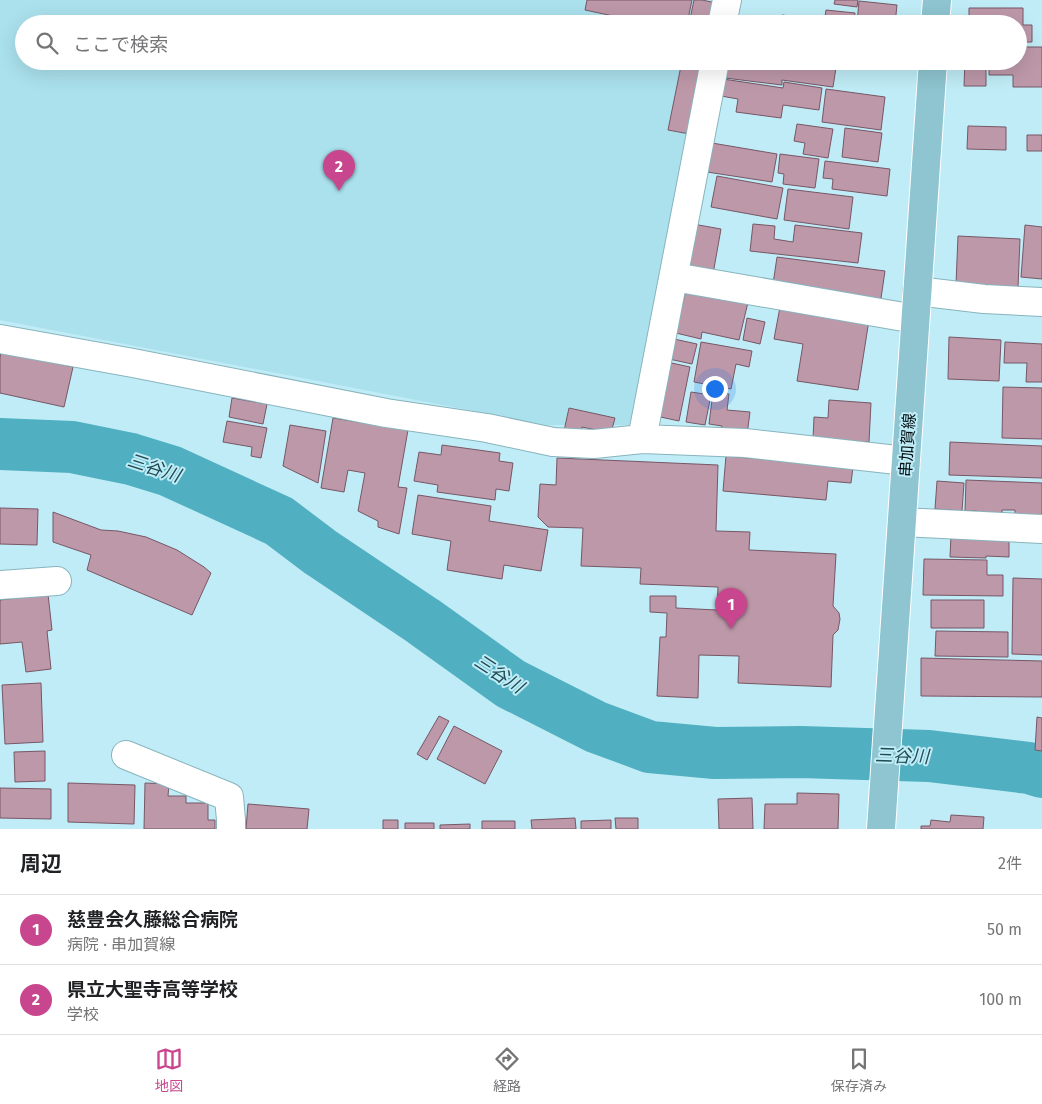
<!DOCTYPE html>
<html lang="ja">
<head>
<meta charset="utf-8">
<style>
  body { margin:0; font-family:"Fira Sans","Noto Sans JP",sans-serif; background:#f2f2f2; color:#202124 }
  .you { position:absolute; left:714px; top:388px; width:18px; height:18px; margin:-12px; border:4px solid #fff; border-radius:50%; background:#1a73e8; box-shadow:0 0 0 8px #1a73e833 }
  .badge { display:grid; place-items:center; width:32px; height:32px; border-radius:50%; background:#c8468e; color:#fff; font-size:16px; font-weight:700 }
  .pin { position:absolute; translate:-50% -41px; filter:drop-shadow(0 1px 2px #0008) }
  .pin::after { content:''; position:absolute; top:26px; width:18px; height:15px; background:inherit; clip-path:polygon(0 0,100% 0,50% 100%) }
  .list { margin:0; padding:0; list-style:none }
  h2 { display:flex; justify-content:space-between; align-items:center; height:65px; margin:0; padding:0 20px; font-size:21px }
  h2 small { font-size:16px; font-weight:400; color:#757577 }
  .list li { display:grid; grid-template-columns:32px 1fr auto; gap:15px; align-items:center; box-sizing:border-box; height:70px; padding:0 20px; border-top:1px solid #e0e0e0 }
  .list b { display:block; font-size:19px; white-space:nowrap }
  .list p { margin:0; font-size:16px; white-space:nowrap; color:#757577 }
  .list em { font-size:16px; font-style:normal; color:#757577 }
  .icon { flex:none; width:28px; height:28px; fill:none; stroke:currentColor; stroke-width:2; stroke-linecap:round; stroke-linejoin:round }
  .map { position:relative; flex:none; width:1042px; height:829px; overflow:hidden }
  .search { position:absolute; background:#fff; box-shadow:0 5px 20px #0002; left:15px; right:15px; top:15px; height:55px; display:flex; align-items:center; gap:12px; box-sizing:border-box; padding:0 18px; border-radius:28px; color:#757577; font-size:19px }
  .sheet { height:205px; background:#fff }
  nav { display:flex; justify-content:space-around; align-items:center; box-sizing:border-box; height:70px; border-top:1px solid #e0e0e0; background:#fff; font-size:14px; color:#757577 }
  nav a { display:grid; justify-items:center; gap:2px }
  nav .on { color:#c8468e }
  .map>svg:first-child { display:block }
  .built { fill:#aae1ed }
  .lines { fill:none; stroke-linecap:round; stroke-linejoin:round }
  .river { stroke:#50afc1; stroke-width:52 }
  .building { fill:#bd98a9; stroke:#775766 }
  .minor-casing { stroke:#88b4bd; stroke-width:30 }
  .major-casing { stroke:#fff; stroke-width:30 }
  .minor { stroke:#fff; stroke-width:28 }
  .major { stroke:#8ec5d0; stroke-width:28 }
  .labels { text-anchor:middle; stroke-width:4; stroke-linejoin:round; paint-order:stroke }
  .street-label { font-size:16px; fill:#021014; stroke:#bfecf6 }
  .water-label { font-size:18px; font-style:italic; fill:#204b53; stroke:#bfecf6 }
</style>
</head>
<body>
<div class="map">
<svg width="1042" height="829" viewBox="0 0 1042 829">
  <rect width="100%" height="100%" fill="#bfecf6"/>
  <path class="built" d="M0 0H714L709 24H24V61H702L633 425H547L0 320Z"/>
  <g class="lines">
    <path class="river" d="M0 444 72 447 131 459 170 471 279 521 320 552 423 621 511 684 596 727 650 747 715 753 801 752 929 756 1029 768 1042 772"/>
  </g>
  <path class="building" d="M587 0H692L687 24H651L585 10Z
    M694 0H702L721 4 717 24H689Z
    M835 0H858L857 7 834 4Z
    M859 1 897 5 895 24H857Z
    M969 8H1023V25H1032V42H1018V24H969Z
    M826 10 855 13 854 24H824Z
    M782 15 812 19 811 24H781Z
    M1018 47H1042V87H1013V75H989V61H1018Z
    M682 61H710L695 135 668 130Z
    M727 61H837L833 87 782 80V85L725 78Z
    M965 61H986V86H964Z
    M723 79 783 88 784 82 822 88 819 110 783 105 781 118 736 112 738 99 721 96Z
    M826 89 885 97 881 130 822 122Z
    M797 124 833 129 828 158 803 154 805 143 794 141Z
    M968 126 1006 127V150L967 149Z
    M845 128 882 133 878 162 842 157Z
    M1027 135H1042V151H1027Z
    M712 143 777 154 772 182 707 172Z
    M780 154 819 159 815 188 783 184 784 174 778 173Z
    M825 161 890 169 887 196 832 189 833 179 823 178Z
    M717 176 783 188 777 219 711 207Z
    M788 189 853 197 849 229 784 220Z
    M693 224 721 229 713 274 685 269Z
    M753 224 775 226 774 239 793 242 795 225 862 233 858 263 750 251Z
    M1025 225 1042 227V279L1021 277Z
    M958 236 1020 239 1018 287 956 284Z
    M777 257 885 271 880 305 773 284Z
    M686 289 749 298 739 340 702 332 701 339 676 333Z
    M780 307 869 320 858 390 797 381 803 344 774 339Z
    M747 318 765 322 760 344 743 340Z
    M949 337 1001 340 999 381 948 379Z
    M674 339 697 344 692 364 669 359Z
    M701 342 752 351 749 367 736 364 731 389 694 382Z
    M1005 342 1042 344V382H1026L1027 363H1004Z
    M1 352 73 367 64 407 0 393V358Z
    M667 362 690 367 679 421 656 416Z
    M1003 387 1042 388V439L1002 438Z
    M691 392 711 395 705 425 686 422Z
    M713 392 729 394 727 410 750 412 747 435 721 432 722 426 709 424Z
    M232 398 267 404 263 424 229 417Z
    M829 400 871 403 869 442 813 439 814 417 828 418Z
    M569 408 615 418 611 433 582 427 581 434 564 431Z
    M333 418 408 430 398 487 407 488 399 534 378 527V521L358 511 365 473 348 470 344 492 321 488Z
    M227 421 267 428 261 458 251 456 252 447 223 442Z
    M290 425 326 431 318 483 283 466Z
    M950 442 1042 446V478L949 475Z
    M442 445 500 453 499 461 513 463 509 491 496 489 495 500 437 492 438 485 414 481 419 452 441 455Z
    M726 456 853 467 851 483 828 481 826 500 723 491Z
    M557 458 718 465 716 531 750 532 749 550 836 554 833 606 839 613 840 619 838 630 833 635 831 687 738 683 739 656 699 655 698 698 657 696 660 637H666L667 613 650 612V596H676V608L717 610 718 587 640 584 641 568 581 566 583 528 548 527 538 517 540 484 556 485Z
    M966 480 1042 483V519L1015 518V510H1002V520L977 519V511H965Z
    M937 481 964 483 962 511 935 509Z
    M418 495 491 506 489 521 548 530 541 571 504 565 502 579 447 570 451 541 412 534Z
    M0 508 38 509 37 545 0 544Z
    M53 512 101 530 118 531 146 537 177 550 204 567 211 573 192 615 87 570 91 555 53 542Z
    M951 536 1009 538V557L986 556V558L950 557Z
    M924 559 987 560V575H1003V596L923 595Z
    M1013 578 1042 579V655L1012 654Z
    M48 594 52 630 47 631 51 669 26 672 22 642 0 644V600Z
    M931 600H984V628H931Z
    M936 631 1008 632V657L935 656Z
    M921 658 1042 661V697L921 696Z
    M41 683 43 742 5 744 2 685Z
    M439 716 449 721 427 760 417 754Z
    M1037 717 1042 718V751L1035 750Z
    M454 726 502 751 485 784 437 759Z
    M45 751V781L15 782 14 752Z
    M68 783 135 785 134 824 68 822Z
    M145 783 169 784 168 796H186V803H208V820H215V829H144Z
    M0 788 51 789V819L0 818Z
    M797 793 839 794 838 829H764L765 804H797Z
    M752 798 753 829H719L718 799Z
    M248 804 309 809 307 829H246Z
    M951 815 984 817 983 829H921V826H930L931 820 950 822Z
    M575 818 576 829H532L531 820Z
    M615 818H638V829H616Z
    M383 820H398V829H383Z
    M611 820V829H581V821Z
    M482 821H515V829H482Z
    M405 823H434V829H405Z
    M470 824V829H440V825Z"/>
  <g class="lines">
    <g class="minor-casing">
      <path id="minor" d="M722 24 727 0
        M674 277 915 319
        M917 291 984 299 1042 302
        M0 339 133 363 386 413 487 428 553 442 594 444 642 439 745 443 906 461
        M642 439 715 61
        M902 522 1042 529
        M0 585 57 581
        M126 755 229 797 231 820V829"/>
    </g>
    <g class="major-casing">
      <path id="major" d="M935 24 937 0
        M881 829 933 61"/>
    </g>
    <use href="#minor" class="minor"/>
    <use href="#major" class="major"/>
  </g>
  <g class="labels">
    <g class="street-label">
      <text transform="translate(907 445) rotate(-86)" y="6">串加賀線</text>
    </g>
    <g class="water-label">
      <text transform="translate(154 468) rotate(18)" y="6">三谷川</text>
      <text transform="translate(499 674) rotate(33)" y="6">三谷川</text>
      <text transform="translate(902 756) rotate(2)" y="6">三谷川</text>
    </g>
  </g>
</svg>
<div class="you"></div>
<div class="pin badge" style="left:731px;top:629px">1</div>
<div class="pin badge" style="left:339px;top:191px">2</div>
<div class="search"><svg class="icon" aria-label="search" viewBox="0 0 24 24"><circle cx="10" cy="10" r="6"/><path d="M15 15l6 6"/></svg>ここで検索</div>
</div>
<section class="sheet">
<h2>周辺<small>2件</small></h2>
<ul class="list">
<li><span class="badge">1</span><div><b>慈豊会久藤総合病院</b><p>病院 · 串加賀線</p></div><em>50 m</em></li>
<li><span class="badge">2</span><div><b>県立大聖寺高等学校</b><p>学校</p></div><em>100 m</em></li>
</ul>
</section>
<nav>
<a class="on"><svg class="icon" aria-label="map" viewBox="0 0 24 24"><path d="M3 6l6-2 6 2 6-2v14l-6 2-6-2-6 2zM9 4v14M15 6v14"/></svg>地図</a>
<a><svg class="icon" aria-label="directions" viewBox="0 0 24 24"><path d="M12 3l9 9-9 9-9-9zM9 14v-3h6M13 9l2 2-2 2"/></svg>経路</a>
<a><svg class="icon" aria-label="saved" viewBox="0 0 24 24"><path d="M7 4h10v16l-5-4-5 4z"/></svg>保存済み</a>
</nav>
</body>
</html>
